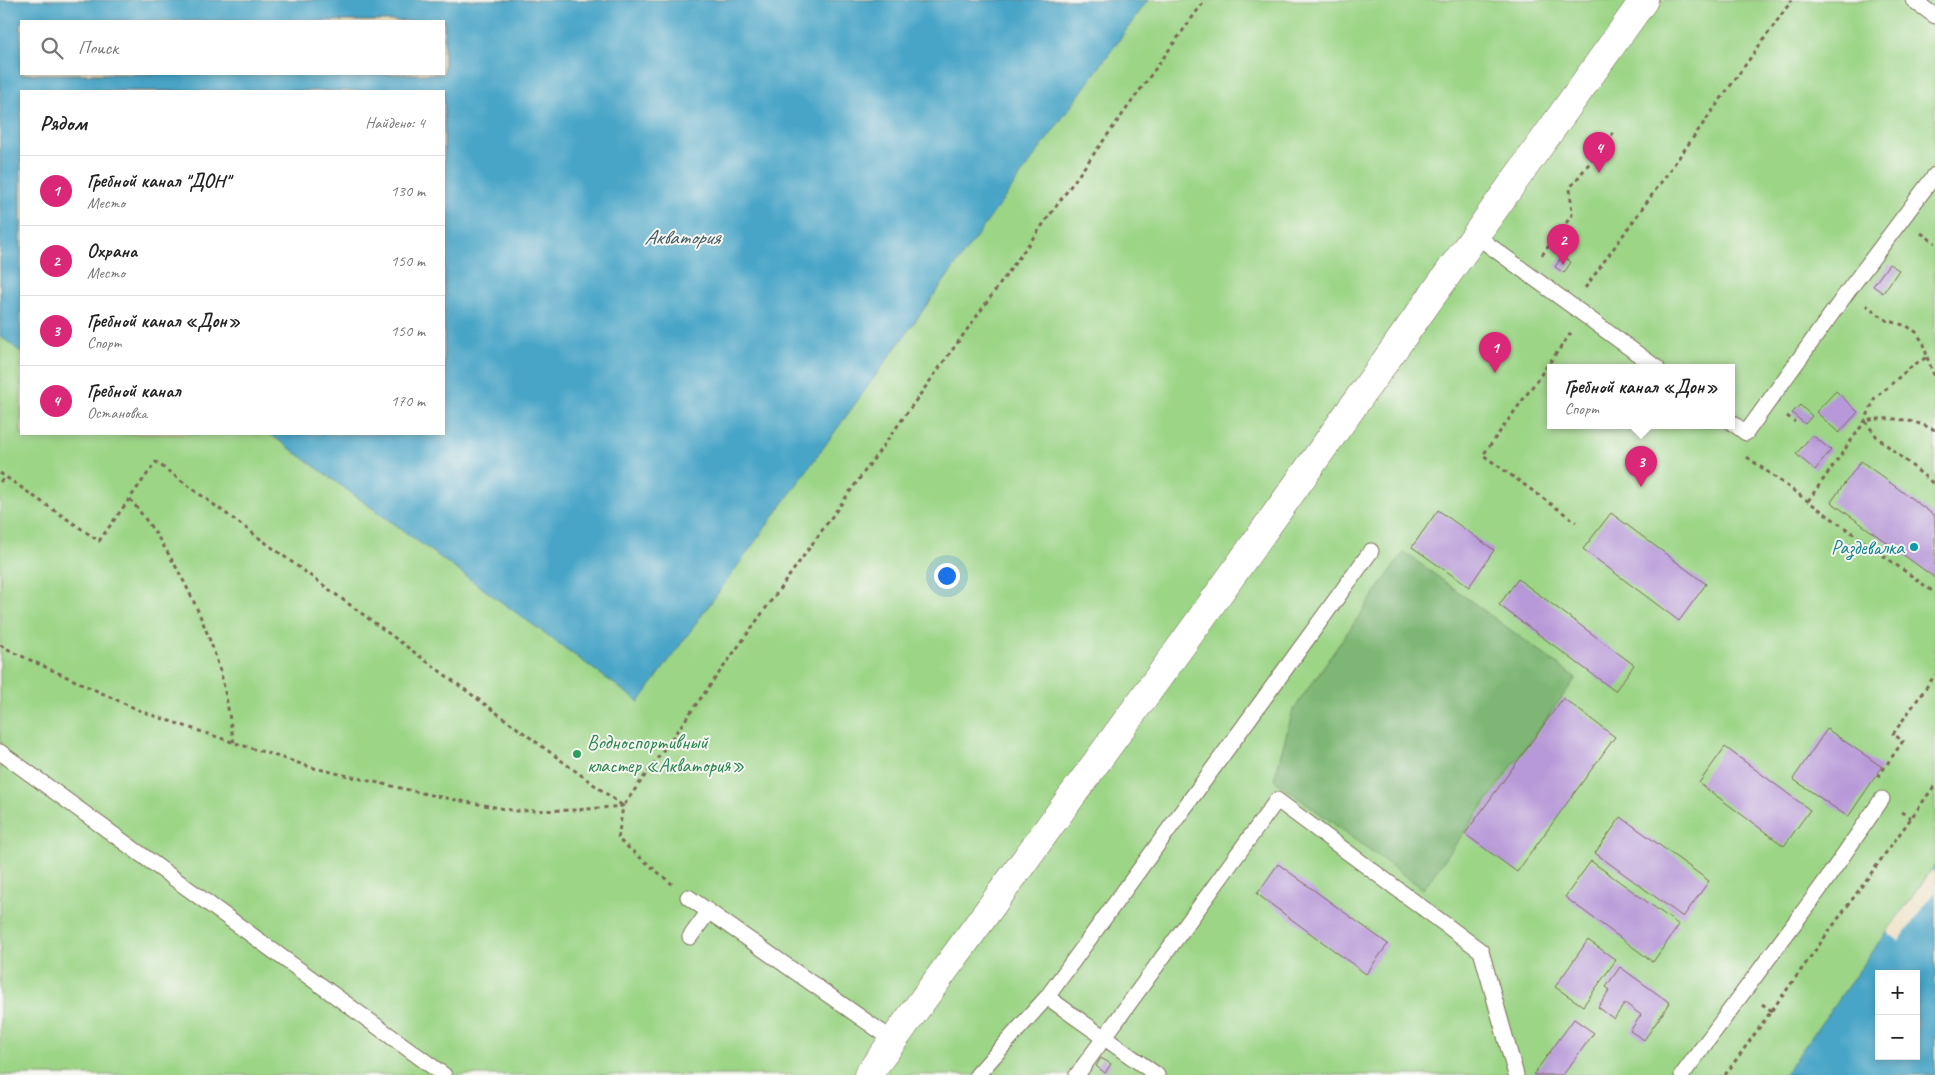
<!DOCTYPE html>
<html lang="ru">
<head>
<meta charset="utf-8">
<style>
  body { margin:0; font-family:Caveat,sans-serif; background:#f6f6f6; color:#222 }
  .controls { position:absolute; right:15px; bottom:15px; display:grid; overflow:hidden; border-radius:0px; box-shadow:0 2px 8px #0003 }
  .controls button { width:45px; height:45px; display:grid; place-items:center; padding:0; border:0; border-bottom:1px solid #e0e0e0; background:#fff; color:#222; font:25px sans-serif }
  .you { position:absolute; left:946px; top:575px; width:18px; height:18px; margin:-12px; border:4px solid #fff; border-radius:50%; background:#1a73e8; box-shadow:0 0 0 8px #1a73e833 }
  .badge { display:grid; place-items:center; width:32px; height:32px; border-radius:50%; background:#db2777; color:#fff; font-size:16px; font-weight:700 }
  .pin { position:absolute; translate:-50% -41px; filter:drop-shadow(0 1px 2px #0008) }
  .pin::after { content:''; position:absolute; top:26px; width:18px; height:15px; background:inherit; clip-path:polygon(0 0,100% 0,50% 100%) }
  .popup { position:absolute; left:1547px; top:364px; width:188px; height:65px; box-sizing:border-box; display:grid; place-content:center; border-radius:0px; background:#fff; filter:drop-shadow(0 1px 4px #0005); font-size:16px; white-space:nowrap; color:#767676 }
  .popup b { font-size:19px; color:#222 }
  .popup::after { content:''; position:absolute; left:50%; top:100%; margin-left:-10px; border:10px solid transparent; border-top-color:#fff }
  .list { margin:0; padding:0; list-style:none }
  h2 { display:flex; justify-content:space-between; align-items:center; height:65px; margin:0; padding:0 20px; font-size:21px }
  h2 small { font-size:16px; font-weight:400; color:#767676 }
  .list li { display:grid; grid-template-columns:32px 1fr auto; gap:15px; align-items:center; box-sizing:border-box; height:70px; padding:0 20px; border-top:1px solid #e0e0e0 }
  .list b { display:block; font-size:19px; white-space:nowrap }
  .list p { margin:0; font-size:16px; white-space:nowrap; color:#767676 }
  .list em { font-size:16px; font-style:normal; color:#767676 }
  .icon { flex:none; width:28px; height:28px; fill:none; stroke:currentColor; stroke-width:2; stroke-linecap:round; stroke-linejoin:round }
  .map { position:relative; flex:none; width:1935px; height:1075px; overflow:hidden }
  .search { position:absolute; background:#fff; box-shadow:0 2px 8px #0003; left:20px; top:20px; width:425px; height:55px; display:flex; align-items:center; gap:12px; box-sizing:border-box; padding:0 18px; border-radius:0px; color:#767676; font-size:19px }
  .panel { position:absolute; background:#fff; box-shadow:0 2px 8px #0003; left:20px; top:90px; width:425px; height:345px; border-radius:0px }
  .map>svg:first-child { display:block }
  .green { fill:#9dd587; stroke:#6c8052; fill-rule:evenodd }
  .forest { fill:#7eb674; stroke:#5c7049 }
  .water { fill:#49a5c7; stroke:#426872; fill-rule:evenodd }
  .pier { fill:#efdfbf }
  .building { fill:#b798d8 }
  .lines { fill:none; stroke-linecap:round; stroke-linejoin:round }
  .lane-casing { stroke:#7a6956; stroke-width:17 }
  .street-casing { stroke:#7a6956; stroke-width:29 }
  .path { stroke:#7a6956; stroke-width:3; stroke-dasharray:4 4; stroke-linecap:butt }
  .lane { stroke:#fff; stroke-width:15 }
  .street { stroke:#fff; stroke-width:28 }
  .culture-dot { fill:#0f9aa8; stroke:#f6f6f2; stroke-width:2 }
  .leisure-dot { fill:#2e9e5b; stroke:#f6f6f2; stroke-width:2 }
  .labels { text-anchor:middle; stroke-width:4; stroke-linejoin:round; paint-order:stroke }
  .culture-label { font-size:20px; fill:#0d838f; stroke:#f6f6f2; text-anchor:end }
  .leisure-label { font-size:20px; fill:#27864d; stroke:#f6f6f2; text-anchor:start }
  .water-label { font-size:21px; font-style:italic; fill:#415b62; stroke:#f6f6f2 }
</style>
</head>
<body>
<div class="map">
<svg width="1935" height="1075" viewBox="0 0 1935 1075">
  <rect width="100%" height="100%" fill="#f6f6f2"/>
  <filter id="ink" filterUnits="userSpaceOnUse"><feTurbulence type="fractalNoise" baseFrequency=".02" numOctaves="2"/><feDisplacementMap in="SourceGraphic" scale="10" xChannelSelector="R" yChannelSelector="G"/><feConvolveMatrix kernelMatrix="1 2 1 2 8 2 1 2 1" color-interpolation-filters="sRGB"/></filter>
  <filter id="wash" filterUnits="userSpaceOnUse"><feTurbulence type="fractalNoise" baseFrequency=".0096" numOctaves="4" result="noise"/><feDisplacementMap in="SourceGraphic" scale="20" xChannelSelector="R" yChannelSelector="G"/><feGaussianBlur stdDeviation="1.12" result="paint"/><feColorMatrix in="noise" values="0 0 0 0 0 0 0 0 0 0 0 0 0 0 0 0 0 1.4 0 .05"/><feComposite in="paint" operator="in"/></filter>
  <g filter="url(#wash)">
    <rect width="100%" height="100%" fill="#efdfbf"/>
    <path class="green" d="M0 0H1935V1075H0ZM21 21H444V74H21ZM21 91H444V434H21ZM1551 368H1731V426H1551ZM1879 974H1916V1056H1879Z"/>
    <path class="forest" d="M1404 552 1576 678 1423 889 1274 780 1293 710Z"/>
    <path class="water" d="M0 0H1148L639 702 270 434H444V91H21V352L0 336ZM21 21H444V74H21Z
      M1935 865V1075H1784ZM1879 974H1916V1056H1879Z"/>
    <path class="pier" d="M1932 870 1935 873V891L1899 941 1887 932Z"/>
    <g id="blocks">
      <path class="building" d="M1562 256 1571 262 1564 273 1555 267Z
        M1889 264 1899 270 1883 293 1873 286Z
        M1836 391 1858 412 1839 433 1816 412Z
        M1800 405 1812 416 1805 424 1792 413Z
        M1812 435 1831 450 1815 470 1796 454Z
        M1861 461 1935 516V578L1831 502Z
        M1438 510 1494 550 1469 587 1412 547Z
        M1611 513 1706 584 1679 621 1583 549Z
        M1518 579 1634 665 1615 691 1499 605Z
        M1563 698 1615 737 1517 872 1465 834Z
        M1827 729 1882 767 1848 817 1793 779Z
        M1725 747 1810 810 1784 846 1699 783Z
        M1621 817 1709 881 1683 917 1595 853Z
        M1591 861 1679 925 1653 962 1565 897Z
        M1278 864 1388 944 1366 974 1257 894Z
        M1588 940 1616 960 1583 1006 1555 987Z
        M1620 967 1670 1003 1644 1040 1630 1031 1641 1015 1625 1003 1614 1019 1598 1007 1610 990 1606 987Z
        M1574 1019 1594 1033 1563 1075H1533Z
        M1101 1058 1111 1064 1105 1073 1096 1066Z"/>
    </g>
  </g>
  <g filter="url(#ink)">
    <use href="#blocks" fill-opacity="0" stroke="#7a6956" stroke-width="1"/>
    <g class="lines">
      <g class="lane-casing">
        <path id="lane" d="M1913 0 1935 16
          M1475 235 1657 368
          M1731 422 1746 433 1848 291 1935 175
          M0 752 444 1075
          M688 897 893 1040
          M690 937 709 911
          M1047 997 1157 1075
          M977 1075 1047 997 1371 551
          M1077 1075 1277 800 1481 951 1516 1075
          M1682 1075 1822 886 1882 799"/>
      </g>
      <g class="street-casing">
        <path id="street" d="M868 1075 1182 645 1644 0"/>
      </g>
      <path class="path" d="M1921 233 1935 243
        M1542 255 1572 215 1570 188 1613 133
        M1585 288 1792 0
        M1571 333 1483 455 1576 522
        M1927 357 1935 378
        M1787 416 1795 422
        M1935 430C1912 419 1889 416 1865 421L1877 437 1935 485
        M1747 457 1935 593
        M0 473 99 541 156 462 623 806 1205 0
        M0 482 5 476
        M130 499C169 547 199 604 218 664 226 689 229 717 234 743
        M1808 501 1865 421 1875 398 1912 366 1927 357 1924 344 1916 332 1907 326 1886 320 1866 305
        M0 645 15 653 143 712 235 743 314 768 435 796 516 811 576 810 623 806 618 839 672 884
        M1878 777 1903 741 1893 734 1935 675
        M1901 812 1911 818
        M1762 1004 1772 1011
        M1725 1075 1935 785"/>
      <use href="#lane" class="lane"/>
      <use href="#street" class="street"/>
    </g>
  </g>
  <circle class="culture-dot" cx="1914" cy="547" r="5"/>
  <circle class="leisure-dot" cx="577" cy="754" r="5"/>
  <g class="labels">
    <g class="culture-label">
      <text x="1904" y="554">Раздевалка</text>
    </g>
    <g class="leisure-label">
      <text x="587" y="749">Водноспортивный<tspan x="587" dy="23">кластер «Акватория»</tspan></text>
    </g>
    <g class="water-label">
      <text x="682" y="244">Акватория</text>
    </g>
  </g>
</svg>
<div class="controls">
<button>+</button>
<button>−</button>
</div>
<div class="you"></div>
<div class="pin badge" style="left:1495px;top:373px">1</div>
<div class="pin badge" style="left:1563px;top:265px">2</div>
<div class="pin badge" style="left:1641px;top:487px">3</div>
<div class="popup"><b>Гребной канал «Дон»</b>Спорт</div>
<div class="pin badge" style="left:1599px;top:173px">4</div>
<div class="search"><svg class="icon" aria-label="search" viewBox="0 0 24 24"><circle cx="10" cy="10" r="6"/><path d="M15 15l6 6"/></svg>Поиск</div>
<section class="panel">
<h2>Рядом<small>Найдено: 4</small></h2>
<ul class="list">
<li><span class="badge">1</span><div><b>Гребной канал &quot;ДОН&quot;</b><p>Место</p></div><em>130 m</em></li>
<li><span class="badge">2</span><div><b>Охрана</b><p>Место</p></div><em>150 m</em></li>
<li><span class="badge">3</span><div><b>Гребной канал «Дон»</b><p>Спорт</p></div><em>150 m</em></li>
<li><span class="badge">4</span><div><b>Гребной канал</b><p>Остановка</p></div><em>170 m</em></li>
</ul>
</section>
</div>
</body>
</html>
